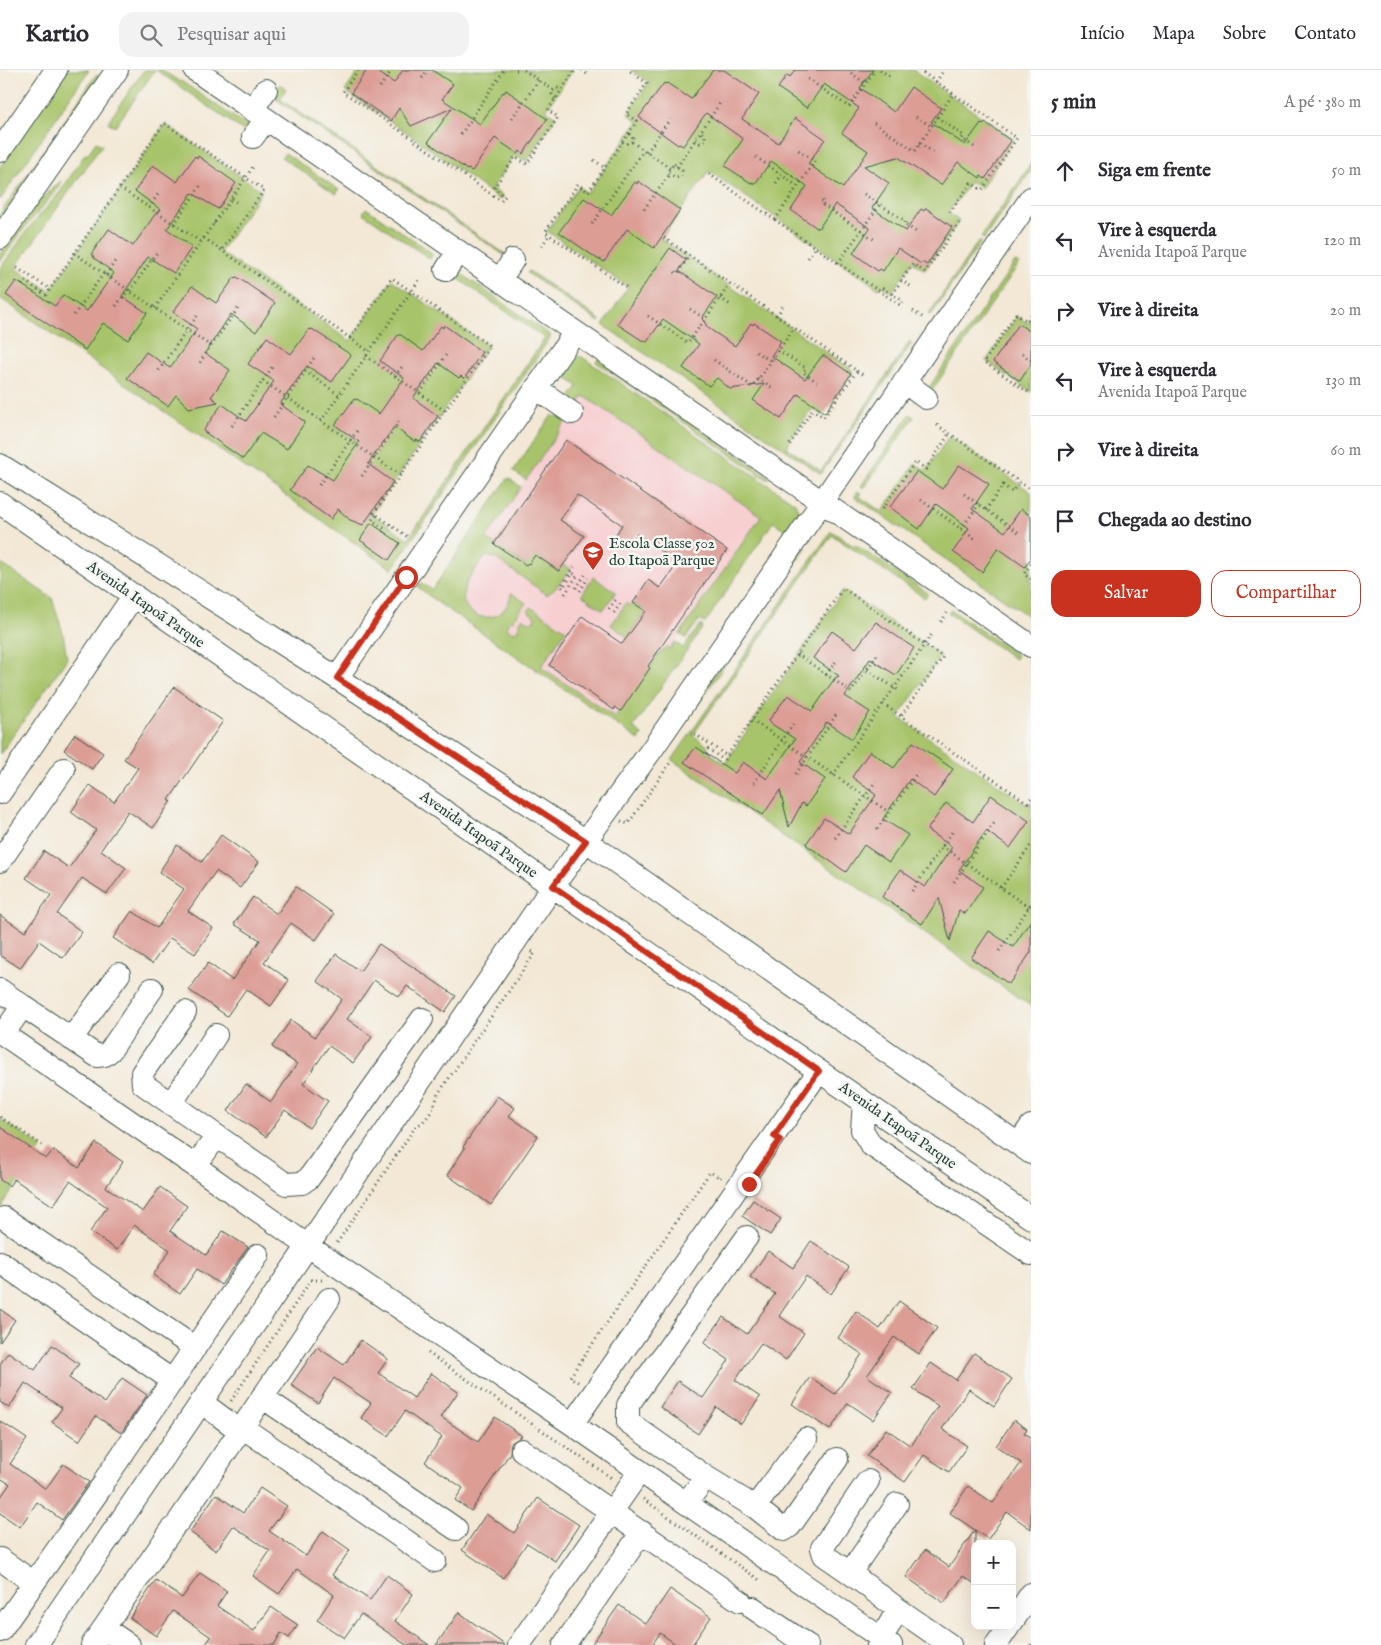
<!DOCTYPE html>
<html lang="pt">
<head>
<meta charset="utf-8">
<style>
  body { margin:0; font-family:"IM FELL English",serif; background:#f2f2f3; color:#2b2b33 }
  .controls { position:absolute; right:15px; bottom:15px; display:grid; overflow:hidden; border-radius:10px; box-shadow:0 5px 20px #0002 }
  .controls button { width:45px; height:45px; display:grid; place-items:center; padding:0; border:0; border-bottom:1px solid #e1e1e2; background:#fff; color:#2b2b33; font:25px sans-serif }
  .stop { position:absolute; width:15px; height:15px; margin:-11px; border:4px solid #c8321e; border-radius:50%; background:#fff }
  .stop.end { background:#c8321e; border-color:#fff; box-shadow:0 1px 5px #0008 }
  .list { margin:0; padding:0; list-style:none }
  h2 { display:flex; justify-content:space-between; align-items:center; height:65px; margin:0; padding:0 20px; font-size:21px }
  h2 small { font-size:16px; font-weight:400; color:#7c7c81 }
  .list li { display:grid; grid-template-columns:32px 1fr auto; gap:15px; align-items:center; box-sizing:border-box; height:70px; padding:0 20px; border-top:1px solid #e1e1e2 }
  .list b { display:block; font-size:19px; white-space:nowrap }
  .list p { margin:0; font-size:16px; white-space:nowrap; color:#7c7c81 }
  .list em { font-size:16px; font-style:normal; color:#7c7c81 }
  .actions { display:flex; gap:10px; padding:15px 20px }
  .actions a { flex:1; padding:11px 0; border:1px solid #c8321e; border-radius:15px; text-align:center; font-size:18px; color:#c8321e }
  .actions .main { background:#c8321e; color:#fff }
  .icon { flex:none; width:28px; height:28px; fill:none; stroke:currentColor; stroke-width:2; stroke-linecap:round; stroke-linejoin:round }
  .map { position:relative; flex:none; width:1031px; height:1575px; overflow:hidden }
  header { display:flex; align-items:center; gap:30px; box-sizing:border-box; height:70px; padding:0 25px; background:#fff; border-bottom:1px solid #e1e1e2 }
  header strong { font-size:24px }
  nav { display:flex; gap:28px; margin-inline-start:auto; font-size:18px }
  .search { width:350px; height:45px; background:#f2f2f3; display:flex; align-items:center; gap:12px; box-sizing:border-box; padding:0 18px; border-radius:15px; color:#7c7c81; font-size:19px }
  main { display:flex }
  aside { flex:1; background:#fff }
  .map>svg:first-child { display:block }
  .built { fill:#f7cfd1 }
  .green { fill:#a8c46a; stroke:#64804f }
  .building { fill:#dc9d95 }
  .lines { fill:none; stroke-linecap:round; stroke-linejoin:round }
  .minor-casing { stroke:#3f574c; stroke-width:24 }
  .path { stroke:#3f574c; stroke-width:3; stroke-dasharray:1 4; stroke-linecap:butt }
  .minor { stroke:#fff; stroke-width:22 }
  .route { stroke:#c8321e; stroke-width:6 }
  .labels { text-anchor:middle; stroke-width:5; stroke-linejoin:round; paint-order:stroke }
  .poi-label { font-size:15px; fill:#1f3d34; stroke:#f6f6f2; text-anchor:start }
  .street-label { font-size:15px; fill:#1f3d34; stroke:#f6f6f2 }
</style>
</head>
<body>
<header>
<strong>Kartio</strong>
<div class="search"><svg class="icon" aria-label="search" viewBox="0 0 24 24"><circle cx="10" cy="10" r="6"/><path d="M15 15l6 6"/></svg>Pesquisar aqui</div>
<nav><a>Início</a><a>Mapa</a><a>Sobre</a><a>Contato</a></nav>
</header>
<main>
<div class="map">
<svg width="1031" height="1575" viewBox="0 0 1031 1575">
  <rect width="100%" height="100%" fill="#f6f6f2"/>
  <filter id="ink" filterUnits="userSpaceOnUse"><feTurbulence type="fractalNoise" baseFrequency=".02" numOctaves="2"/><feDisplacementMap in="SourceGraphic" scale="10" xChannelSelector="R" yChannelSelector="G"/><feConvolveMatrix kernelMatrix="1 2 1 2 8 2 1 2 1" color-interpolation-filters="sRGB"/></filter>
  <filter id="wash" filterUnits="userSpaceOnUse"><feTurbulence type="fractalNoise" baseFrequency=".0096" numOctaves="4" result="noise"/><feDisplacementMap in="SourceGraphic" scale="20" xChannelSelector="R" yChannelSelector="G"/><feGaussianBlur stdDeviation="1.12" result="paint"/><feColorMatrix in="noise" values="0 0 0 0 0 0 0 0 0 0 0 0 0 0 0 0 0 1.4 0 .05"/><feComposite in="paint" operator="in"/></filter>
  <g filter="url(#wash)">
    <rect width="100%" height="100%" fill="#f3e8d5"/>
    <path class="built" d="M583 326 761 446 617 656 440 534Z"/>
    <path class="green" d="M66 0H89L0 130V97Z
      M144 0H155L115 57 108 52Z
      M156 0H162L180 12 181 11 250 58 248 64Z
      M360 0H573L546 40 556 47 527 91 515 85 492 118 503 127 500 130 415 68 345 21Z
      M631 0H913L1014 69 981 118 971 111 948 143 959 151 925 200 912 192 892 222 882 216 879 219 709 101 661 169 854 301 823 345 812 339 786 377 821 401 910 271 912 273 821 404 603 255 628 217 547 161 578 117 588 123 638 51 628 44 649 12Z
      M96 5 101 8 0 153V144Z
      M281 15 286 19 280 29 508 186 507 187 271 26 278 16Z
      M165 54 262 121 220 182 350 271 392 210 488 276 372 444 408 469 545 268 451 204 454 199 550 265V268L392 499 0 228V199L28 159 61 121 85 84 87 85 96 72 102 75 15 198 50 221Z
      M285 83 339 120 336 124 281 87Z
      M1031 94V100L984 169 981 167Z
      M61 111 58 119 25 157 0 192V184L31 139Z
      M366 138 433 184 430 189 363 143Z
      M979 170 981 172 931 245 929 244Z
      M1015 192 1019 194 931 322 928 319Z
      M529 201 600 250 599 252 527 203Z
      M1017 246 1027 253 1031 248V322L986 291Z
      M576 286 582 287 795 433 799 442 786 460 773 452 705 553 699 550 686 568 680 564 761 446 584 326 575 338 567 332 578 316 561 305 573 288Z
      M598 289 770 407 768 410 596 292Z
      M560 343 568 348 526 410 513 401 552 345 556 347Z
      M910 344 914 347 864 418 861 416Z
      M949 366 1031 422V548L855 427 858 421 861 423 859 426 882 442 915 394 926 401Z
      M508 408 521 417 486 469 525 495 535 485 558 501 564 495 571 499 556 518 547 525 495 488 487 486C482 490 478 496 474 501 438 546 505 567 511 523L526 533 513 551 511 550 507 555V558L511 561 516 562 520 556 518 554 522 548 529 552 534 551 535 547 528 541 531 537 566 560 541 597 615 647 656 588 611 555 626 533 630 536 633 533 645 541 628 566 658 586 666 577 670 579 674 572 683 578 700 555 703 557 633 658 642 665 639 670 440 534 418 517 421 513 432 520Z
      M831 461 854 476 855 475 928 523 925 528 832 465 693 665 708 676 705 680 725 693 843 520 941 586 898 647 1028 735 1031 731V936L672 690Z
      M802 477 805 479 662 686 659 684Z
      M0 493 52 528 63 563 67 589 0 684Z
      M593 507 616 522 603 540 582 525Z
      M951 540 1017 585 1015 589 948 543Z
      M0 1049 42 1077 0 1139Z"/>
    <g id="blocks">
      <path class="building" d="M367 0H375L394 13 403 0H432L453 14 442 29 480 54 503 22 504 23 506 20 547 49 523 84 520 81 518 84 495 68 472 101 468 99 467 100 428 72 452 38 411 56 399 38 391 51 351 23Z
        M713 0H724L759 24 742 49 778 73 795 48 825 69 808 94 843 118 868 81 842 63 859 38 824 14 807 38 778 18 787 5 790 7 795 0H873L860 18 894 42 911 17 941 38 931 52 965 75 981 53 983 54 985 52 1011 71 985 109 981 106 980 108 958 92 941 115 898 87 864 96 889 113 872 138 906 161 921 139 924 141 926 138 952 157 927 195 922 192 921 194 898 178 883 201 880 199 878 201 853 183 870 158 835 134 819 158H817L791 140 807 116 771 91 755 114 752 112 751 113 725 96 743 69 706 43 683 76 679 74 678 75 639 47 664 13 666 14 667 13 691 29Z
        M195 86 197 88 198 86 236 113 218 139 192 123 167 159 192 177 174 203 148 187 122 226 147 243 128 270 103 253 85 280 6 225 16 211 55 236 63 225 87 241 114 203 94 188 92 183 109 159 133 176 156 143 161 140 135 121 153 95 177 112Z
        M638 111 680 140 654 178 627 159 604 192 600 189 599 190 559 162 584 128 611 145 635 112 637 114Z
        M670 178 686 190 679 201 717 227 702 248 708 258 735 276 751 253 753 255 754 253 781 271 771 286 805 309 822 286H825L851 304 825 343 798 324 781 349 753 330 764 314 730 319 717 308 709 316 683 298 699 274 663 249 647 272 644 270 643 271 617 254Z
        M237 207 275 233 256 262 231 244 205 283 230 300 211 327 218 332 189 338 176 325 168 336 127 308 146 282 170 298 197 259 173 242 192 216 216 233 234 208Z
        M1019 254 1031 262V294L1020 311 993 292Z
        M444 255 482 282 464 309 461 306 459 308 438 293 413 328 438 346 420 372 416 370 415 372 394 357 368 394 393 412 363 455 350 450 338 439 331 449 290 420 308 395 333 410 359 372 335 355 354 329 356 330 357 329 379 344 404 308 380 291 398 265H401L423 281 441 256 443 258Z
        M309 259 311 260 312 259 351 285 332 312 307 296 280 334 305 352 287 379 261 363 243 389 203 361 222 334 246 351 274 311 248 294 267 267 291 284Z
        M566 370 727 480 648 596 650 598 621 641 615 637 614 640 549 595 582 546 622 574 646 541 633 533 648 510 660 518 678 493 637 464 627 478 613 469 622 455 577 425 560 450 584 466 559 501 535 485 529 494 528 493 526 495 494 474Z
        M959 395 989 414 972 439 1005 462 1021 439 1031 446V488L1025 497 998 478 982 502 953 482 969 458 936 434 919 459 890 437 917 401 942 419Z
        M371 453 400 473 389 490 360 470Z
        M876 552 914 578 896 605 870 589 845 626 870 642 852 669 827 652 800 692 825 709 806 736 802 733 789 757 780 720 763 745 684 692 696 677 735 703 743 692 767 709 795 669 770 653 769 650 788 625 812 641 835 608 839 606 813 588 832 561 856 578Z
        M174 617 223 651 169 730 171 731 153 758 128 741 101 780 126 798 107 824 82 808 57 844 82 862 63 888 39 871 20 898 0 885V845L25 862 51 825 26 808 44 781 69 798 96 760 71 742 90 715 114 732 138 698 124 689Z
        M75 664 103 683 92 699 64 680Z
        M913 672 953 699 934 727 910 709 883 749 908 765 889 792 864 775 846 802 808 776 806 774 824 748 849 764 876 725 852 707 870 681 894 698Z
        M991 725 1029 751 1010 778 986 761 959 800 983 817 965 844 959 840 950 871 939 828 922 854 882 827 900 800 925 817 952 777 927 760 946 733 973 752Z
        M221 765 259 792 240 818 216 801 188 841 213 858 195 884 170 868 152 894 113 868 132 841 157 858 184 819 159 802 177 775 202 792Z
        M296 817 334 844 316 870 291 853 264 892 289 910 271 936 246 919 227 946 189 920 208 893 232 910 260 870 234 854 253 827 277 844Z
        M1031 850V882L1009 914 971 888 989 861 1013 877Z
        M379 874 456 926 445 942 407 916 399 927 374 910 347 949 372 967 353 993 329 976 303 1014 328 1031 309 1058 285 1040 266 1067 228 1041 246 1014 271 1032 297 994 272 977 291 950 315 967 342 929 317 911 336 884 360 901Z
        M497 1026 515 1038 509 1046 538 1066 491 1135 447 1105 465 1078 463 1077Z
        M0 1057 46 1089 53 1080 79 1098 96 1073 123 1092 106 1117 143 1142 160 1117 187 1136 170 1161 206 1185 223 1161 248 1177 221 1215 197 1199 180 1224 153 1205 170 1180 134 1155 117 1180 90 1162 107 1137 70 1111 53 1136 14 1109 9 1116 0 1110Z
        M753 1130 781 1149 770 1165 742 1146Z
        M811 1171 849 1197 831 1224 806 1206 779 1246 804 1263 786 1290 761 1273 735 1310 760 1327 741 1354 716 1337 698 1364 660 1337 678 1311 703 1328 729 1290 704 1273 723 1247 747 1264 775 1224 750 1207 768 1181 793 1198Z
        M899 1231 937 1258 919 1284 894 1267 867 1306 892 1323 873 1350 848 1333 830 1360 792 1334 810 1307 835 1324 862 1284 838 1268 856 1241 880 1259Z
        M0 1239 15 1250 0 1272Z
        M361 1270 388 1289 378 1303 414 1328 431 1303 458 1322 441 1347 478 1372 495 1347 522 1366 511 1373 510 1383 471 1441 455 1430 463 1418 425 1392 442 1367 405 1341 388 1366 361 1348 371 1333 334 1308 318 1333 291 1315 317 1277 344 1295Z
        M52 1275 79 1294 69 1308 105 1333 122 1308 147 1325 121 1363 96 1346 79 1371 52 1352 62 1338 25 1313 9 1338 0 1332V1294L8 1282 35 1300Z
        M974 1283 1012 1309 994 1336 969 1319 942 1359 967 1376 949 1402 924 1385 905 1412 867 1386 886 1359 911 1376 938 1336 913 1319 931 1293 956 1310Z
        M1014 1350 1027 1359 1024 1363 1031 1367V1459L1007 1442 988 1469 950 1443 968 1416 993 1433 1021 1393 996 1376Z
        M0 1351 27 1369 10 1394 46 1419 63 1394 89 1412 62 1450 37 1432 20 1457 0 1443V1428L10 1414 0 1408Z
        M260 1418 287 1436 269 1461 306 1486 323 1461 350 1480 332 1505 370 1530 387 1505 413 1524 395 1551 429 1575H406L361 1544 344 1568 317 1550 334 1525 297 1499 279 1524 253 1506 270 1481 233 1456 216 1481 190 1462 216 1424 243 1443Z
        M538 1428 579 1455 555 1491 527 1473 503 1508 462 1480 486 1444 514 1463Z
        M975 1460V1514L963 1506 944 1533 906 1507 925 1480 949 1497Z
        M200 1503 227 1521 217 1536 254 1561 271 1537 298 1555 289 1568 281 1563 274 1575H205L211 1567 173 1541 156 1566 130 1548 156 1510 182 1528Z
        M670 1519 711 1547 692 1575H677L660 1563 652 1575H591L619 1535 646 1554Z
        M459 1542 472 1552 505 1575H436Z"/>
    </g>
  </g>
  <g filter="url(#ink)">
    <use href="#blocks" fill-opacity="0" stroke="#3f574c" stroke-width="1"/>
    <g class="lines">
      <g class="minor-casing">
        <path id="minor" d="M195 0 1031 576
          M252 40 266 20
          M253 67 266 49
          M0 81 56 0
          M0 168 117 0
          M446 200 458 181
          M500 210 513 190
          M904 312 926 328
          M536 318 572 343
          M0 395 337 608 589 773 1031 1083
          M0 433 1031 1148
          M337 608 575 262
          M0 723 134 525
          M0 791 64 699
          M0 920 23 936 3 964
          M23 936 97 986 105 985 110 981 152 919
          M185 942 142 1003 143 1014 217 1066 195 1096
          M0 962 195 1096 308 1176 572 1354 891 1575
          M71 969 119 904
          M864 1032 862 1060 871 1075 1031 1184
          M171 1034 216 965
          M217 1066 286 1114 302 1113 309 1108 422 949
          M1019 1073 1031 1056
          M4 1148 195 1278
          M0 1192 173 1311
          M262 1327 456 1459
          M201 1332 240 1361
          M572 1354 819 1001
          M242 1357 435 1491
          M522 1380 740 1531
          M706 1407 755 1437 784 1460 790 1456 837 1389
          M106 1408 258 1185
          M868 1411 822 1478 824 1485 850 1503 898 1539
          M686 1433 706 1407 628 1352V1335L747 1167
          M755 1437 806 1369
          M179 1451 329 1229
          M0 1489 34 1513
          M850 1503 897 1434
          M753 1538 807 1575
          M1012 1552 1031 1524
          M104 1558 129 1575
          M0 1561 102 1416
          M36 1575 553 816 653 678 1031 128
          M92 1575 173 1458
          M519 1575 640 1401
          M564 1575 642 1462
          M878 1575 898 1539 950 1575
          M996 1575 1009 1556"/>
      </g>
      <path class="path" d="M358 0 343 22 413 69
        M516 0H521
        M524 0 553 20
        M582 0 588 5
        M880 0 891 7
        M919 0 1017 68 982 120 971 113 950 142
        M851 3 866 14
        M422 8 428 0
        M808 9 849 37 875 0
        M936 12 944 0
        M380 17 392 0
        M555 29 552 24V21L557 18 562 19
        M916 47 931 56
        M937 47 964 66 962 69 976 78
        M512 48 539 10
        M874 53 915 81 953 24
        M461 64 504 0
        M695 70 700 73 705 71V66L701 62
        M415 71 501 131 505 126 494 118 515 87 527 94 558 47 548 40 575 0
        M622 72 629 74 633 71V67L629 63
        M632 72 670 98
        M920 73 934 83
        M647 82 670 49
        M756 87 797 116
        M594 90 605 98
        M674 94 682 101 681 107 676 108 667 102Z
        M677 97 720 33
        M709 104C772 148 836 192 900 235L903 231 882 218 880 221
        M776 113 782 105
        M120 118 201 172
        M864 124 905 151 904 154 918 163
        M231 129 236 132
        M822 131 824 133 823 135 875 170
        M149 138 158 124
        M644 139 670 104
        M775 150 815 91 798 80
        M214 153 218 156
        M174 154 201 115
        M592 154 644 80
        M204 168 284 223
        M664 168 857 301 824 347 812 340 788 377
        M542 176 549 165
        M74 183 187 260 157 303
        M808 188 815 177
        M838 193 880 134
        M17 198 50 219
        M675 202 677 204 689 186
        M106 205 116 190
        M901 210 913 218
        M22 215 25 211 46 225 164 53 264 120 222 180
        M626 217 545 162 578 114 588 122 637 51 626 44 647 13 628 0
        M130 221 158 181
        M892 224 913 194 925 202 959 153
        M288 225 370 282
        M720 228 732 236
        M116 236 128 220
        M155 238 253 97
        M690 239 705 249
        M913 241 925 249
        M74 245 104 203
        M1031 245 1027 251 1016 244 984 292 1031 324
        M197 246 187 260 211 276 199 294
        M648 246 688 273 730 214
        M777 246 784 234
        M350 268 392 208 490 276 374 443 408 467
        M211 276 239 237
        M778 280 806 298 803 302 817 312
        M756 282 771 291
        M1022 284 1031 290
        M366 286 445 341
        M714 290 753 317 794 258
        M305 301 339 325
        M857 301 863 305
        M395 306 404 294
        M758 308 774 319
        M263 311 400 405
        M420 323 446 285
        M274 347 314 288
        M321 351 419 210
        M937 355 1031 420
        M232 356 272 297
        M362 406 401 349
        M319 415 359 358
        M964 424 1018 462
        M921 430 975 469
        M882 439 915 392 926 399 949 364
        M986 440 1003 415 1012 422 1019 412
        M376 445 372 450 385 459 382 464
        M961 459 979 434
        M1031 494 1024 504 1031 509
        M576 518 585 505
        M580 521 588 508
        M565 524 577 506 573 503 563 518 561 516 574 497
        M609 539 617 528
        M614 543 622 531
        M941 552 947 543
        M797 584 851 622 879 582
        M867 600 898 620
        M826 605 837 590
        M883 634 963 689
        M752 650 889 742
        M695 664 727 686 843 518 943 587 901 646
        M706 684 708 679 724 690 727 686
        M965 690 1031 735
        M796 704 836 645
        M833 705 932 564
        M754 713 793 654
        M1028 733 1031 728
        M621 751 628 754 672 690
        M877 759 918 702
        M835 768 876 711
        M942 776 1031 839
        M954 812 994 753
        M1001 818 1031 775
        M912 821 952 762
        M999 881 1031 834
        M0 1047 42 1075
        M337 1173 416 1056C428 1051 435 1036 438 1024L535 883 531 881
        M428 1283 613 1409
        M578 1312 570 1307 710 1102 720 1108 721 1107
        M231 1331 311 1210H322
        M643 1429 761 1511
        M1031 1575V1574"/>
      <use href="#minor" class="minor"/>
    </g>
  </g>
  <g class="lines" filter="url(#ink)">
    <path class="route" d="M406 507 337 608 586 771 553 816 819 1001 774 1066 780 1070 749 1114"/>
  </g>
  <defs>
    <g id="school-pin" transform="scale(1.125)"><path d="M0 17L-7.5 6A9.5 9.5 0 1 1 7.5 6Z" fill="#c8321e" stroke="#f6f6f2"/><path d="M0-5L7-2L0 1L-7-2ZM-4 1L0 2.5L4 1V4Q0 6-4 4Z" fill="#fff"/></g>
  </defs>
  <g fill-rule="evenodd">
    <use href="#school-pin" x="593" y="482"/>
  </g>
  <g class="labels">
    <g class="poi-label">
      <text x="609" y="478">Escola Classe 502<tspan x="609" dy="17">do Itapoã Parque</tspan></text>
    </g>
    <g class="street-label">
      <text transform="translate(146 534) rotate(35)" y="5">Avenida Itapoã Parque</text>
      <text transform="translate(479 764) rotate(35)" y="5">Avenida Itapoã Parque</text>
      <text transform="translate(898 1055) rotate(35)" y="5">Avenida Itapoã Parque</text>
    </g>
  </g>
</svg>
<div class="controls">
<button>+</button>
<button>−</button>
</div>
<div class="stop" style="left:406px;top:507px"></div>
<div class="stop end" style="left:749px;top:1114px"></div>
</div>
<aside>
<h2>5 min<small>A pé · 380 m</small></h2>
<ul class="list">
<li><svg class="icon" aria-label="ahead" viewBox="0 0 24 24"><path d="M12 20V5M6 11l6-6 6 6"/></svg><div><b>Siga em frente</b></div><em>50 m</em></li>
<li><svg class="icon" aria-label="left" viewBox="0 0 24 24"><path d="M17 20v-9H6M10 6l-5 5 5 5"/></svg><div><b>Vire à esquerda</b><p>Avenida Itapoã Parque</p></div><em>120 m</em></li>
<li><svg class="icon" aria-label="right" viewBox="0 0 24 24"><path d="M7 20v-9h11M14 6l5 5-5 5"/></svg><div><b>Vire à direita</b></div><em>20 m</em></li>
<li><svg class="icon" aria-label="left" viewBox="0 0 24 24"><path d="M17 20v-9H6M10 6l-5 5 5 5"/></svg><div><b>Vire à esquerda</b><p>Avenida Itapoã Parque</p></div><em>130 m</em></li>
<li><svg class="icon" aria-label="right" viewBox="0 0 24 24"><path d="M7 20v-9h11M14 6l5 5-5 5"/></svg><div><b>Vire à direita</b></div><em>60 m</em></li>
<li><svg class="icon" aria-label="arrive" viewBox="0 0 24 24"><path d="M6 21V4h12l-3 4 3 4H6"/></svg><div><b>Chegada ao destino</b></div></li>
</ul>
<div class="actions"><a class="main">Salvar</a><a>Compartilhar</a></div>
</aside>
</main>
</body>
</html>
